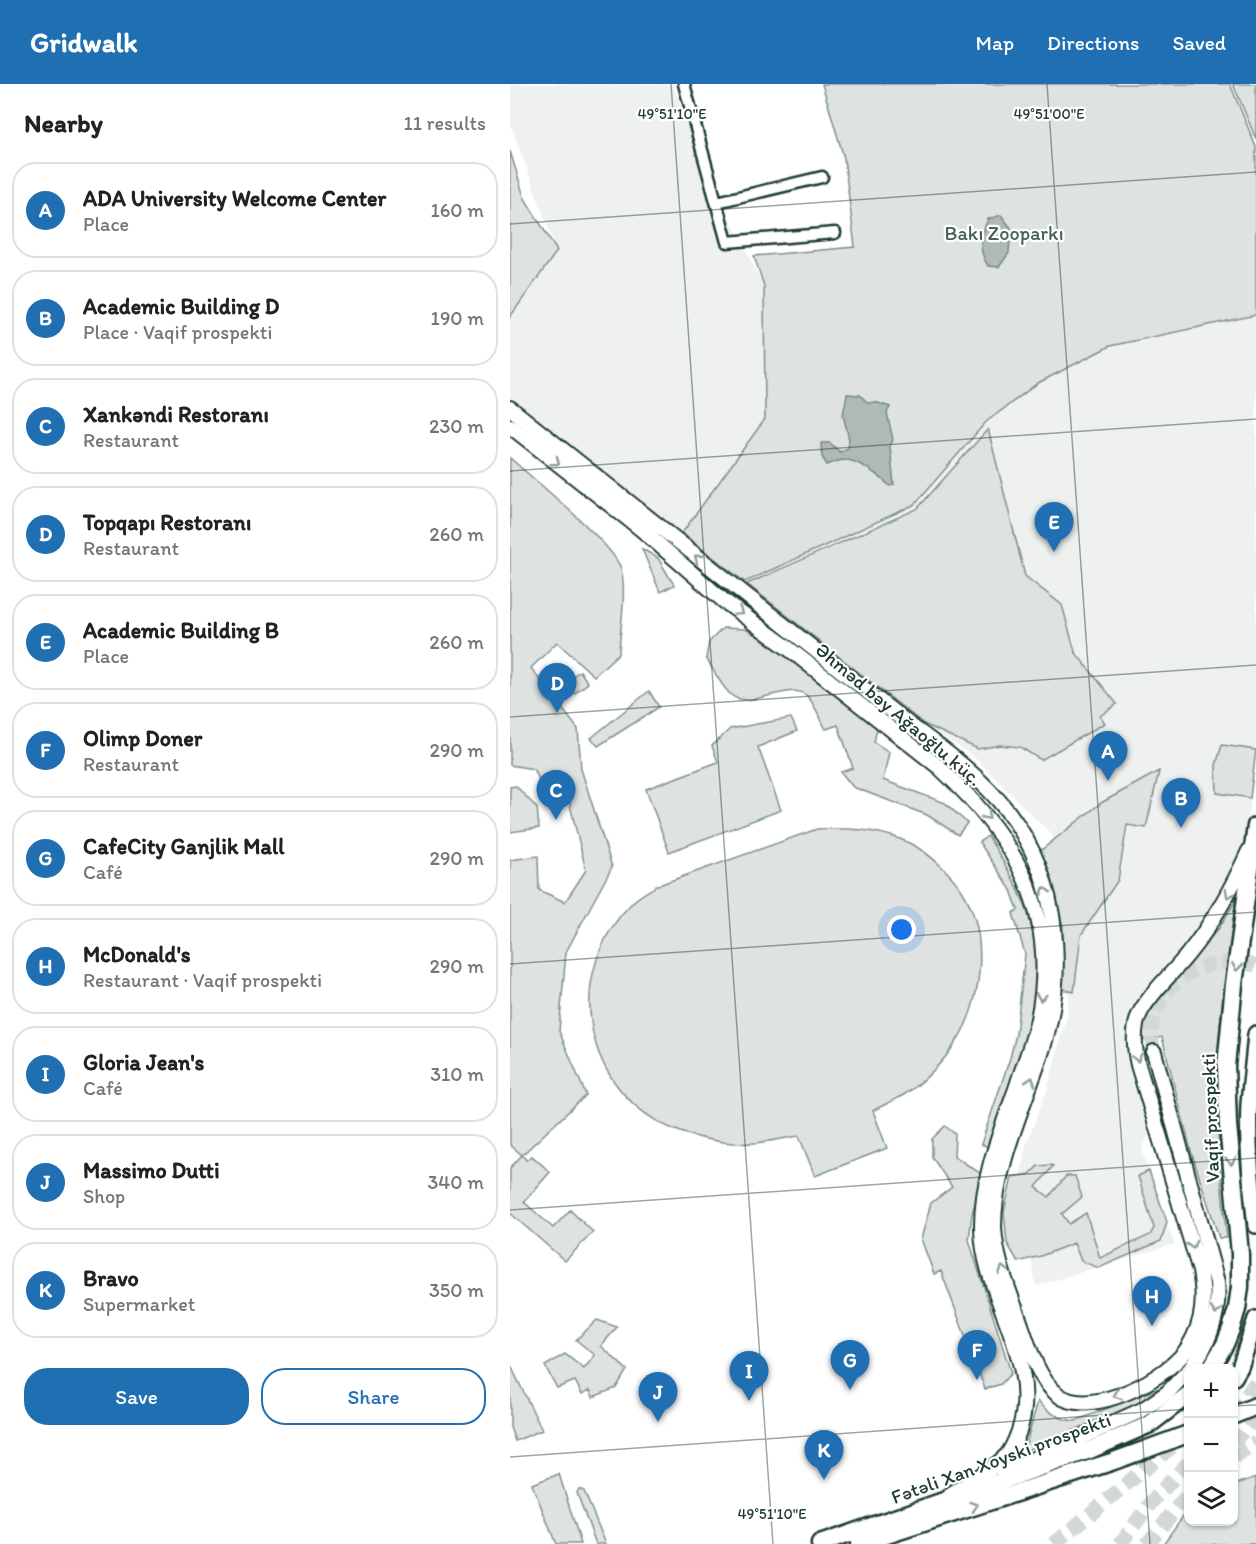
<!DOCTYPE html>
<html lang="en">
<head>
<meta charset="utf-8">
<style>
  body { margin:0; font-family:Itim,sans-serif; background:#f2f2f2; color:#222 }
  .controls { position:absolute; right:18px; bottom:18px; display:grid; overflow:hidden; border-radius:12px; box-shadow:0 2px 4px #0004 }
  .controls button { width:54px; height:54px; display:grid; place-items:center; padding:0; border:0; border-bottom:2px solid #e0e0e0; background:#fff; color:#222; font:30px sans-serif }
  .you { position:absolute; left:392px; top:846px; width:21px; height:21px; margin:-15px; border:4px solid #fff; border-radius:50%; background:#1a73e8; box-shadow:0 0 0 9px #1a73e833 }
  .badge { display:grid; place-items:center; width:39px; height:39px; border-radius:50%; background:#1f6fb2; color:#fff; font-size:20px; font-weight:700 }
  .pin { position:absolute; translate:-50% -50px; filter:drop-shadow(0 2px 3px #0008) }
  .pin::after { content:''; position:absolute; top:32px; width:21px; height:18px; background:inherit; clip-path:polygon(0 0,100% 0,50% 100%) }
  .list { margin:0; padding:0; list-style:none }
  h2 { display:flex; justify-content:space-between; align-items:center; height:78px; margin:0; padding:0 24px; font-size:26px }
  h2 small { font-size:20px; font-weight:400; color:#767676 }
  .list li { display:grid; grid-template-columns:39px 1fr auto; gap:18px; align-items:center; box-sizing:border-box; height:96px; margin:0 12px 12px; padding:0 12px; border:2px solid #e0e0e0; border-radius:24px }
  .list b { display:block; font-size:22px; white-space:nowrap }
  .list p { margin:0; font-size:20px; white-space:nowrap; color:#767676 }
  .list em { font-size:20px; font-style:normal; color:#767676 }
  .actions { display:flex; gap:12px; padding:18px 24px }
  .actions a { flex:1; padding:14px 0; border:2px solid #1f6fb2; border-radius:24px; text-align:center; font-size:21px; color:#1f6fb2 }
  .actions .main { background:#1f6fb2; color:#fff }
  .icon { flex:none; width:33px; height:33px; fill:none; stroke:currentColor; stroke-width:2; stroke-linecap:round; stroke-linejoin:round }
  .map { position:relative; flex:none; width:746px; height:1460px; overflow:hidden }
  header { display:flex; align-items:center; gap:36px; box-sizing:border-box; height:84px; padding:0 30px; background:#1f6fb2; color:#fff }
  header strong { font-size:28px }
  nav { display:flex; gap:33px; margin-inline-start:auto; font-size:21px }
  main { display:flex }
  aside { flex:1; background:#fff }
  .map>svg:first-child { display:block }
  .built { fill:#eef1f0 }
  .green { fill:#dee3e2; stroke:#7e908b; stroke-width:1.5 }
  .water { fill:#afbab7; stroke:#758883; stroke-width:1.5 }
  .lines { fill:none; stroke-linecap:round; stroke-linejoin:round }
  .tertiary-tunnel { stroke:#d2d8d6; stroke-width:14; stroke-dasharray:14 7; stroke-linecap:butt }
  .secondary-tunnel { stroke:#d2d8d6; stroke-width:15; stroke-dasharray:15 8; stroke-linecap:butt }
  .minor-casing { stroke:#1f3d34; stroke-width:15 }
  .tertiary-casing { stroke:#1f3d34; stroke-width:18 }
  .secondary-casing { stroke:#1f3d34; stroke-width:20 }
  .primary-casing { stroke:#1f3d34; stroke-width:21 }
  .minor { stroke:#fff; stroke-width:10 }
  .tertiary { stroke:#fff; stroke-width:14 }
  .secondary { stroke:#fff; stroke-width:15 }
  .primary { stroke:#fff; stroke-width:16 }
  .oneway { stroke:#8f9e9a }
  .ticks { fill:none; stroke:#1f3d34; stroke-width:1.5; stroke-opacity:0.45 }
  .labels { text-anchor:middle; stroke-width:4.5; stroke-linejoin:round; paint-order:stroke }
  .park-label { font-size:20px; fill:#455e57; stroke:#fff }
  .street-label { font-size:20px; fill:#1f3d34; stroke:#fff }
  .ticks-label { font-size:15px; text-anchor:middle; fill:#1f3d34; stroke:#fff; stroke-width:4.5; stroke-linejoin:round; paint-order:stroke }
</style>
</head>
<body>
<header>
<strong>Gridwalk</strong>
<nav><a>Map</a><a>Directions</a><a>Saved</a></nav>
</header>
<main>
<aside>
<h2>Nearby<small>11 results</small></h2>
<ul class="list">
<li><span class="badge">A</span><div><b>ADA University Welcome Center</b><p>Place</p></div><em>160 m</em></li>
<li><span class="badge">B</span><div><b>Academic Building D</b><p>Place · Vaqif prospekti</p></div><em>190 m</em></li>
<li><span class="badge">C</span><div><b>Xankəndi Restoranı</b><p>Restaurant</p></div><em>230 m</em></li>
<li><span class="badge">D</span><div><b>Topqapı Restoranı</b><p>Restaurant</p></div><em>260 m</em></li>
<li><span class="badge">E</span><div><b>Academic Building B</b><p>Place</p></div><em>260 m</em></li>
<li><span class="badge">F</span><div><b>Olimp Doner</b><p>Restaurant</p></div><em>290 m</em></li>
<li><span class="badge">G</span><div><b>CafeCity Ganjlik Mall</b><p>Café</p></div><em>290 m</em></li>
<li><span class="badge">H</span><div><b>McDonald's</b><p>Restaurant · Vaqif prospekti</p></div><em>290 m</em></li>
<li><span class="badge">I</span><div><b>Gloria Jean's</b><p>Café</p></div><em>310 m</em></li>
<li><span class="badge">J</span><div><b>Massimo Dutti</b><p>Shop</p></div><em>340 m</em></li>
<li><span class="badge">K</span><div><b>Bravo</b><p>Supermarket</p></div><em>350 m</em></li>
</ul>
<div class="actions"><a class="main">Save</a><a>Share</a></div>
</aside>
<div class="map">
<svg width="746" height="1460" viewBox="0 0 746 1460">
  <rect width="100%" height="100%" fill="#fff"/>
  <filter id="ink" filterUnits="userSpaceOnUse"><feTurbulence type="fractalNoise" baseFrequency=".0167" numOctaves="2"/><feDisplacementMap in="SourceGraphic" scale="12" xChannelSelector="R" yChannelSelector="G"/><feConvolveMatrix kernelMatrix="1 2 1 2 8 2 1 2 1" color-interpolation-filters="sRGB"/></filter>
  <g filter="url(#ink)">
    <path class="built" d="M0 0H163L188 71 254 202 255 335 172 449 0 313V233L47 167 0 39Z
      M746 231V676L737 746 722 791 707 818 680 855 648 889 629 914 620 933 616 962 639 1050 632 1066 664 1160 526 1202 508 1102 515 1064 537 1006 557 931 564 852 558 815 542 751 465 674 414 640 235 498 404 421 476 338 528 299 600 262Z"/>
    <path class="green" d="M312 0H720L746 63V231L600 262 528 299 476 338 404 421 235 498 172 449 255 335 254 202 244 172 345 163 334 74Z
      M723 0H746V55Z
      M0 67 14 113 47 167 0 233Z
      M478 345 515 492 552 521 565 568 607 620 590 632 595 639 531 676 510 663 490 661 468 665 414 640 237 500 407 425Z
      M0 374C23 395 104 460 111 485 117 509 110 544 109 569L84 592 47 558 21 584 68 645 71 685 102 783 56 868 49 947 76 1011 12 1071 16 1076 22 1072 40 1088 14 1118 43 1144 60 1126 83 1148 55 1177 0 1129V1084L12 1071 0 1061V776L28 772 29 806 55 818 76 786 59 717 40 719 24 685 0 681Z
      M132 465 148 474 164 501 150 508Z
      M213 544 235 545 281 571 367 644 364 658 379 668 373 696 435 719 457 739 448 751 417 731 343 703 331 688 343 684 328 641 316 645C310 635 305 620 297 612 279 596 238 628 220 610 210 600 203 585 196 574L199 558Z
      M70 587 78 599 57 615 48 602Z
      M139 607 149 623 88 662 81 654Z
      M281 634 287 647 248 663 271 726 159 768 136 705 208 678 202 662 220 645Z
      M712 661 746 666 740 714 707 709 706 681Z
      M649 687 636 744 617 741 608 796 571 851 564 908 552 905 553 842 541 797 530 767 591 719Z
      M6 702 27 724 29 744 0 748V703Z
      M307 745C340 744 375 745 405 762 422 772 440 789 451 805 480 848 473 917 446 958 434 977 414 998 395 1010 385 1016 373 1021 363 1027L377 1064 305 1092 289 1052C274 1054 259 1058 244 1059 220 1061 190 1055 168 1047 71 1010 51 888 123 818 130 811 139 807 146 802Z
      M478 752C494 778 510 804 519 833 541 910 504 992 481 1064L471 1060 500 974 506 950 515 870 503 829 508 826 501 806 469 758Z
      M728 813C720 866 710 919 708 972 705 1033 710 1094 717 1154H709L681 1067 652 953 630 957 632 940 639 925 709 844Z
      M435 1042 445 1050 444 1072 473 1091 462 1130 459 1156 501 1289 491 1300 475 1305 431 1187 424 1190 411 1155 421 1119 442 1103 422 1073V1055Z
      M541 1081 543 1082 526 1103 539 1113 556 1092H565L572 1113 552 1130 559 1140 576 1129 590 1174 640 1151 644 1144 628 1092 639 1087 657 1138 651 1157 589 1184 571 1177 564 1159 531 1172 508 1178 497 1159 494 1128 502 1093 520 1090 528 1082Z
      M87 1236 107 1243 91 1262 117 1286 106 1304 83 1313 80 1306 72 1310 65 1297 47 1304 35 1282 55 1270 74 1285 85 1271 66 1256Z
      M0 1280 32 1346 5 1357 0 1343Z
      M652 1303 629 1319 514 1367 528 1317C539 1329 549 1335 565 1337Z
      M49 1390 71 1460H46L22 1400Z
      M746 1393V1460H653L678 1425V1438H724V1401Z
      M69 1405 74 1407 96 1460H86L67 1409Z"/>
    <path class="water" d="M491 131 501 144 499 169 489 183 478 182C467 164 470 154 478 135Z
      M337 310 350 311 358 319 365 318 380 323 377 329 383 356 380 362 384 401 380 402C370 393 354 381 342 377 334 374 325 378 317 381L312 373 311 359H320L330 368 338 364 339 355 333 331Z"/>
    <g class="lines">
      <path class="tertiary-tunnel" d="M644 968C643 960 641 952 642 944 649 895 701 868 746 882
        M724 1359 746 1332"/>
      <path class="secondary-tunnel" d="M724 1330 746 1298
        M724 1373 746 1358
        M544 1460 672 1354
        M610 1460 643 1416 678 1379
        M637 1460 678 1410"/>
      <g class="minor-casing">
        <path id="minor" d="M174 0 217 158 325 149
          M207 118 312 93"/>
      </g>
      <g class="tertiary-casing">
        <path id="tertiary" d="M0 324 401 642C437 668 472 694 499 729 551 798 557 893 530 973 512 1026 484 1086 484 1142 485 1173 498 1204 508 1232 517 1257 526 1293 547 1310 579 1337 661 1293 679 1262 694 1237 695 1215 690 1187L628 981C624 963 622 943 631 927 643 906 663 889 678 870 704 838 722 804 739 767
          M0 342 131 445 214 517 278 564 429 683C505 753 550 829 528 935 523 959 513 982 506 1005 490 1049 472 1093 472 1141 471 1212 533 1276 509 1347 506 1355 503 1364 497 1371 482 1387 459 1398 441 1410
          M644 968 707 1198C710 1231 700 1258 681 1284
          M493 1389 632 1326 657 1309 678 1287"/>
      </g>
      <g class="secondary-casing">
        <path id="secondary" d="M746 950C744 974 741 997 739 1020 737 1061 741 1101 746 1141
          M724 1293 730 1283 746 1235"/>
      </g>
      <g class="primary-casing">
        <path id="primary" d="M701 1284 715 1260 721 1245 727 1225 730 1203V1170L718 1041 716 982 724 900 746 742
          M724 1331 746 1322
          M310 1460 580 1366 640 1340 678 1311
          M349 1460 604 1377 678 1350"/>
      </g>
      <use href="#minor" class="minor"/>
      <use href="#tertiary" class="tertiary"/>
      <use href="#secondary" class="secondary"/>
      <use href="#primary" class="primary"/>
    </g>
    <defs><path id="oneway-chevron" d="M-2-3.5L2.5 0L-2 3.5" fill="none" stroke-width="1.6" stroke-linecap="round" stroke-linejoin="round" transform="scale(1.5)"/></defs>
    <g class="oneway">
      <use href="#oneway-chevron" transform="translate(46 378) rotate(38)"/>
      <use href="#oneway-chevron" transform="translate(188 474) rotate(-142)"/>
      <use href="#oneway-chevron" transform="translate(229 528) rotate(35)"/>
      <use href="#oneway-chevron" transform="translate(477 732) rotate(51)"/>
      <use href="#oneway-chevron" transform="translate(535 807) rotate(-107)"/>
      <use href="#oneway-chevron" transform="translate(719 810) rotate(118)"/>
      <use href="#oneway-chevron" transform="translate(727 883) rotate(98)"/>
      <use href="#oneway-chevron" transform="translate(531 913) rotate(98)"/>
      <use href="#oneway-chevron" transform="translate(627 974) rotate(78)"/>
      <use href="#oneway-chevron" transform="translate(521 997) rotate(-71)"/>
      <use href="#oneway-chevron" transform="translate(721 1077) rotate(85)"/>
      <use href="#oneway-chevron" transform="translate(682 1161) rotate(73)"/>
      <use href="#oneway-chevron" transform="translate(493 1186) rotate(-106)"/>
      <use href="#oneway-chevron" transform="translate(706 1227) rotate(98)"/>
      <use href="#oneway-chevron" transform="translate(607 1311) rotate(159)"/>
      <use href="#oneway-chevron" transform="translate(464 1422) rotate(-18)"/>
    </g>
  </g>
  <path class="ticks" d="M161 0 263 1460M537 0 640 1460M0 140 746 88M0 387 746 335M0 633 746 581M0 880 746 828M0 1126 746 1074M724 1322 746 1321M0 1373 678 1325"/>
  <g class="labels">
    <g class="park-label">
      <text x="494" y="156">Bakı Zooparkı</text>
    </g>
    <g class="street-label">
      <text transform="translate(389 630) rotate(40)" y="7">Əhməd bəy Ağaoğlu küç.</text>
      <text transform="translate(700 1034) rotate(-92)" y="7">Vaqif prospekti</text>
      <text transform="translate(491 1374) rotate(-20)" y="7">Fətəli Xan Xoyski prospekti</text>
    </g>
  </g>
  <g class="ticks-label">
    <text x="162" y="35">49°51'10"E</text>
    <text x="539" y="35">49°51'00"E</text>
    <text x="262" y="1435">49°51'10"E</text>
  </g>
</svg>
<div class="controls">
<button>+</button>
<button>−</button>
<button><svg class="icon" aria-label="layers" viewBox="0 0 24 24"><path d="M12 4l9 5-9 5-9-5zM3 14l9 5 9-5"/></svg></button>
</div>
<div class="you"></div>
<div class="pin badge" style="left:598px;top:697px">A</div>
<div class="pin badge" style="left:671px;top:744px">B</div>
<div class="pin badge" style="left:46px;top:736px">C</div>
<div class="pin badge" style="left:47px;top:629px">D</div>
<div class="pin badge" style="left:544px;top:468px">E</div>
<div class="pin badge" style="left:467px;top:1296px">F</div>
<div class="pin badge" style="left:340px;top:1306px">G</div>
<div class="pin badge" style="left:642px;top:1242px">H</div>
<div class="pin badge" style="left:239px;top:1317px">I</div>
<div class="pin badge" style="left:148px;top:1338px">J</div>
<div class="pin badge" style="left:314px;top:1396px">K</div>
</div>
</main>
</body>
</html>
